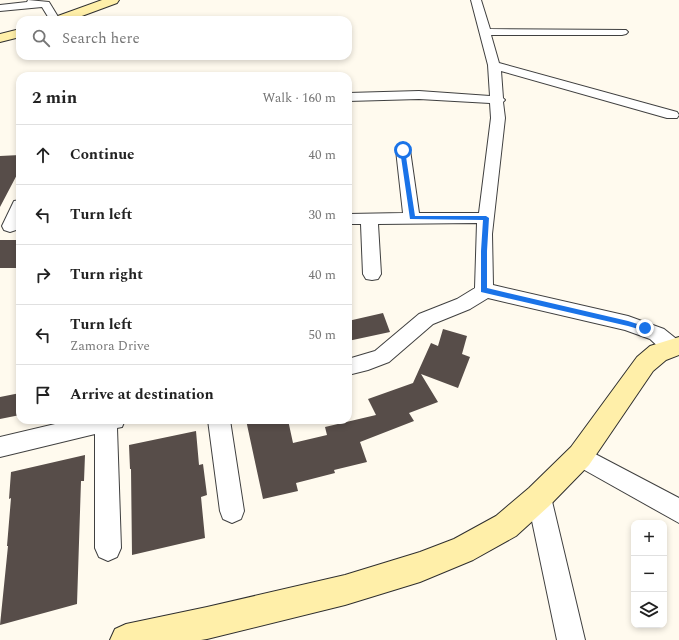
<!DOCTYPE html>
<html lang="en">
<head>
<meta charset="utf-8">
<style>
  body { margin:0; font-family:Spectral,serif; background:#f6f6f6; color:#222 }
  .controls { position:absolute; right:12px; bottom:12px; display:grid; overflow:hidden; border-radius:8px; box-shadow:0 2px 6px #0003 }
  .controls button { width:36px; height:36px; display:grid; place-items:center; padding:0; border:0; border-bottom:1px solid #e0e0e0; background:#fff; color:#222; font:20px sans-serif }
  .stop { position:absolute; width:12px; height:12px; margin:-9px; border:3px solid #1a73e8; border-radius:50%; background:#fff }
  .stop.end { background:#1a73e8; border-color:#fff; box-shadow:0 1px 4px #0008 }
  .list { margin:0; padding:0; list-style:none }
  h2 { display:flex; justify-content:space-between; align-items:center; height:52px; margin:0; padding:0 16px; font-size:17px }
  h2 small { font-size:13px; font-weight:400; color:#767676 }
  .list li { display:grid; grid-template-columns:26px 1fr auto; gap:12px; align-items:center; box-sizing:border-box; height:60px; padding:0 16px; border-top:1px solid #e0e0e0 }
  .list b { display:block; font-size:15px; white-space:nowrap }
  .list p { margin:0; font-size:13px; white-space:nowrap; color:#767676 }
  .list em { font-size:13px; font-style:normal; color:#767676 }
  .icon { flex:none; width:22px; height:22px; fill:none; stroke:currentColor; stroke-width:2; stroke-linecap:round; stroke-linejoin:round }
  .map { position:relative; flex:none; width:679px; height:640px; overflow:hidden }
  .search { position:absolute; background:#fff; box-shadow:0 2px 6px #0003; left:16px; top:16px; width:336px; height:44px; display:flex; align-items:center; gap:10px; box-sizing:border-box; padding:0 14px; border-radius:12px; color:#767676; font-size:15px }
  .panel { position:absolute; background:#fff; box-shadow:0 2px 6px #0003; left:16px; top:72px; width:336px; height:352px; border-radius:12px }
  .map>svg:first-child { display:block }
  .building { fill:#574d49 }
  .lines { fill:none; stroke-linecap:round; stroke-linejoin:round }
  .street-casing { stroke:#404040; stroke-width:2 }
  .secondary-casing { stroke:#2f2f2f; stroke-width:2 }
  .street { fill:#fff; fill-rule:evenodd }
  .secondary { fill:#ffefa9; fill-rule:evenodd }
  .route { fill:#1a73e8 }
</style>
</head>
<body>
<div class="map">
<svg width="679" height="640" viewBox="0 0 679 640">
  <rect width="100%" height="100%" fill="#fffaee"/>
  <path class="building" d="M20 155V169L0 207V156Z
    M0 240H20V268H0Z
    M383 313 390 332 348 341V321Z
    M443 329 467 336 462 354 470 357 458 388 421 374 438 402 409 413 414 421 360 442 367 462 334 470 335 473 296 483 298 491 263 499 246 420H288L293 443 327 435 325 427 376 415 368 399 413 383 431 343 438 346Z
    M20 393V415L0 419V397Z
    M196 431 199 465 203 464 207 495 201 497 205 538 132 555 131 469H130L129 445Z
    M85 455 84 481H81L77 604 0 625 8 546H7L11 498 9 499 11 472Z"/>
  <g class="lines">
    <g class="street-casing">
      <path id="street" d="M28 0 49 2 60 20H50L42 7 0 11V5L27 2Z
        M471 0H481L490 29 626 30 628 32 626 34 622 35H491L499 63 677 112 679 115 677 118H667L501 71 503 98 505 100 503 102 505 118 492 234 493 285 628 316 664 329 679 341V353L672 355 665 353 650 339 625 330 488 298 470 309 433 324 389 362 368 370 348 375V359L375 351 419 314 457 299 475 288 477 223 378 224 381 274 378 279 372 280 366 279 363 274 361 224H348V214L403 213 396 150 398 147 403 146 408 147 410 150 419 213H479L491 118 490 103 419 99 348 101V93L419 91 490 96 488 65Z
        M20 200C20 211 22 221 16 230L10 232 4 230 2 226 14 201Z
        M72 420H125L122 427 117 428 121 548 117 557 108 561 99 557 95 548V434L0 457V437Z
        M208 420H230L244 511 241 519 232 523 223 519 220 511Z
        M580 446 679 498V523L572 463 569 456 572 449Z
        M539 485 547 489 551 497 585 640H557L527 497 531 489Z"/>
    </g>
    <g class="secondary-casing">
      <path id="secondary" d="M102 0H119L117 3 71 20H53L55 17Z
        M20 29V37L0 42V34Z
        M679 337V355L666 360 653 371 589 465 549 506 516 536 473 560 420 582 345 605 207 639 201 640H110L115 629 126 624 207 607 345 575 420 552 454 539 496 516 529 488 571 447 637 357 650 346Z"/>
    </g>
    <use href="#street" class="street"/>
    <use href="#secondary" class="secondary"/>
  </g>
  <path class="route" d="M403 149 405 150 415 216H486L489 218 487 251V288L628 321 647 327V330L645 331 628 326 481 292V251L483 220 410 219 400 150Z"/>
</svg>
<div class="controls">
<button>+</button>
<button>−</button>
<button><svg class="icon" aria-label="layers" viewBox="0 0 24 24"><path d="M12 4l9 5-9 5-9-5zM3 14l9 5 9-5"/></svg></button>
</div>
<div class="stop" style="left:403px;top:150px"></div>
<div class="stop end" style="left:645px;top:328px"></div>
<div class="search"><svg class="icon" aria-label="search" viewBox="0 0 24 24"><circle cx="10" cy="10" r="6"/><path d="M15 15l6 6"/></svg>Search here</div>
<section class="panel">
<h2>2 min<small>Walk · 160 m</small></h2>
<ul class="list">
<li><svg class="icon" aria-label="ahead" viewBox="0 0 24 24"><path d="M12 20V5M6 11l6-6 6 6"/></svg><div><b>Continue</b></div><em>40 m</em></li>
<li><svg class="icon" aria-label="left" viewBox="0 0 24 24"><path d="M17 20v-9H6M10 6l-5 5 5 5"/></svg><div><b>Turn left</b></div><em>30 m</em></li>
<li><svg class="icon" aria-label="right" viewBox="0 0 24 24"><path d="M7 20v-9h11M14 6l5 5-5 5"/></svg><div><b>Turn right</b></div><em>40 m</em></li>
<li><svg class="icon" aria-label="left" viewBox="0 0 24 24"><path d="M17 20v-9H6M10 6l-5 5 5 5"/></svg><div><b>Turn left</b><p>Zamora Drive</p></div><em>50 m</em></li>
<li><svg class="icon" aria-label="arrive" viewBox="0 0 24 24"><path d="M6 21V4h12l-3 4 3 4H6"/></svg><div><b>Arrive at destination</b></div></li>
</ul>
</section>
</div>
</body>
</html>
